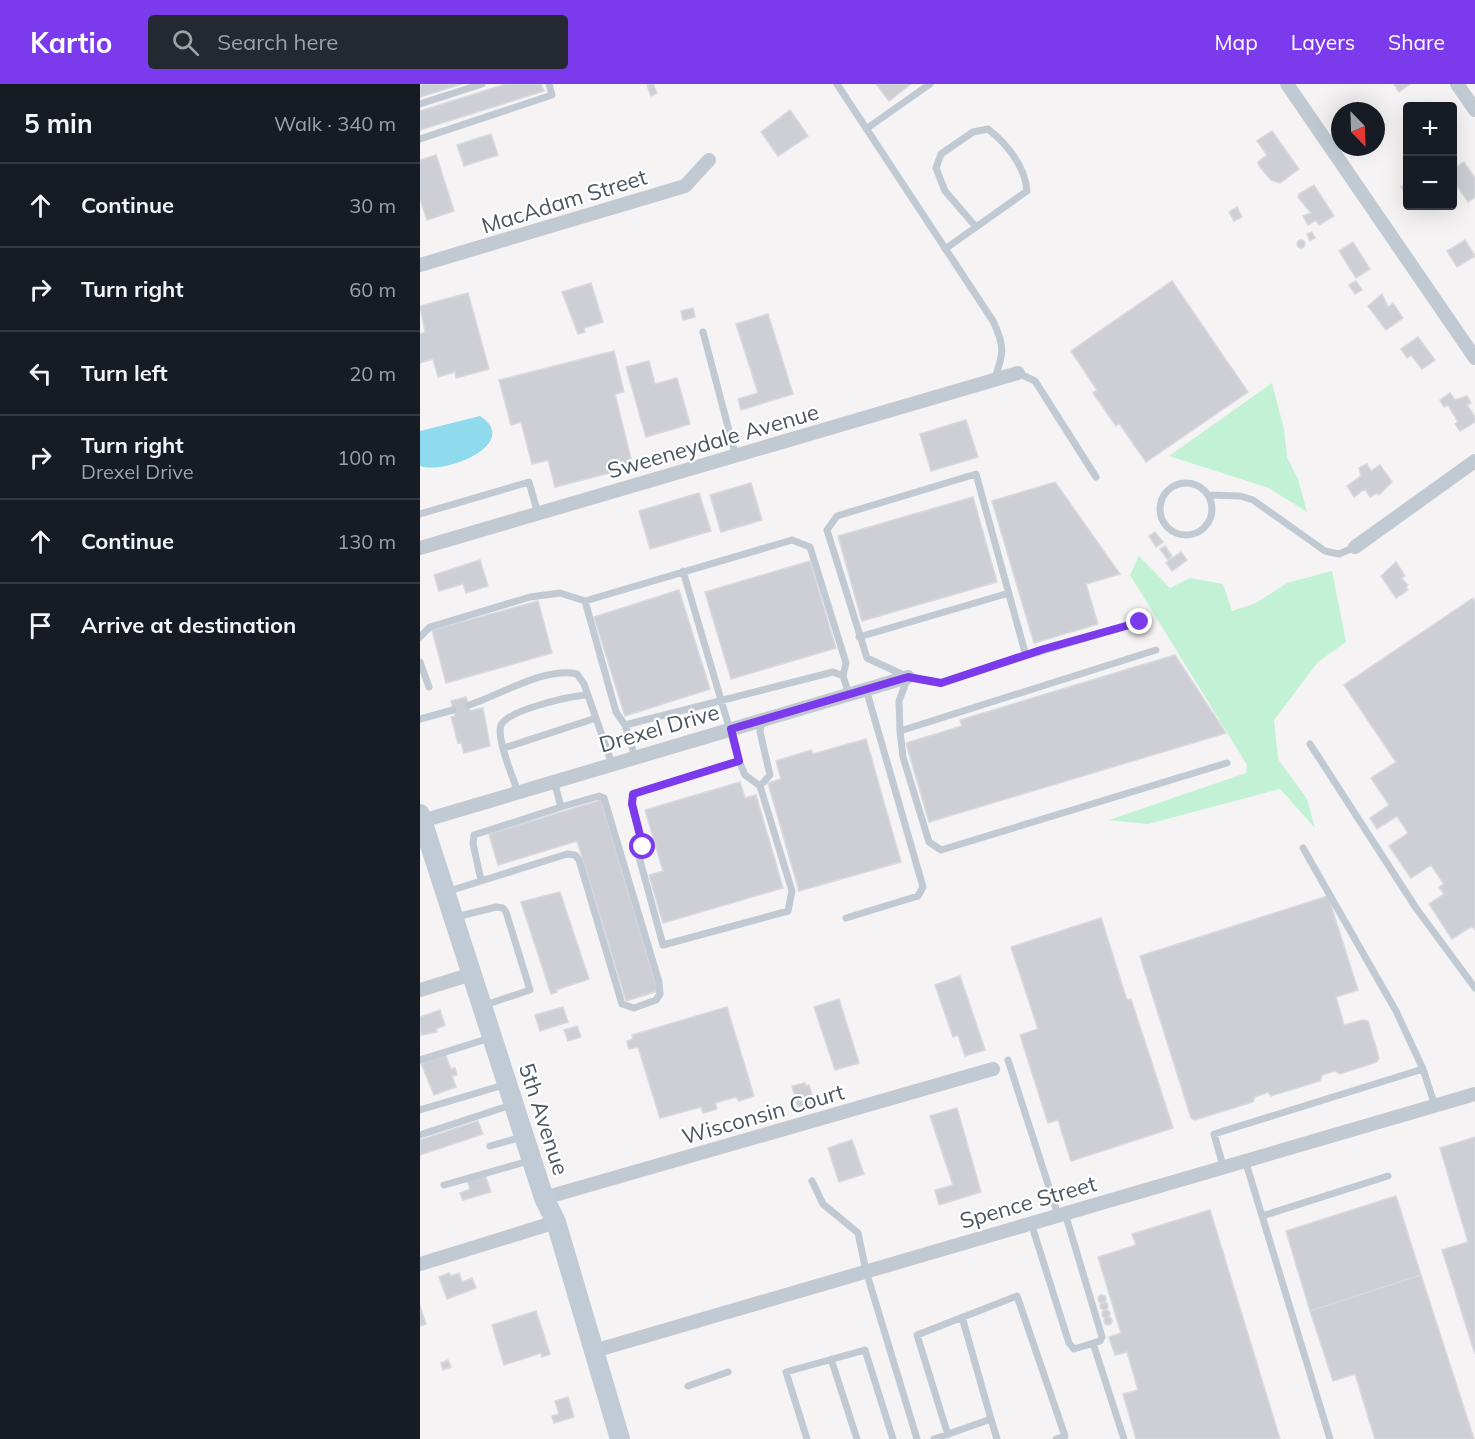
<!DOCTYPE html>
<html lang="en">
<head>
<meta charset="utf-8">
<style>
  body { margin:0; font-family:Mulish,sans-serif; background:#242831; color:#f1f3f6 }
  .controls { position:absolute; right:18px; top:18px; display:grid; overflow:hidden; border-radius:6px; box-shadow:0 6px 24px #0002 }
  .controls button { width:54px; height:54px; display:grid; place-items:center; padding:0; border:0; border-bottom:2px solid #363941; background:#171b24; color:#f1f3f6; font:30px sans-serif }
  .compass { position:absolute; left:911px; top:18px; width:54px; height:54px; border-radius:50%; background:#171b24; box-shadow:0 6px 24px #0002; rotate:157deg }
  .stop { position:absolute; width:18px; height:18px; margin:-14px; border:4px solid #7c3aed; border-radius:50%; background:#fff }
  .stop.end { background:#7c3aed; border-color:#fff; box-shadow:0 2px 6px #0008 }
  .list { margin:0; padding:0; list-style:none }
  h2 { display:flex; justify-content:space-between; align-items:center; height:78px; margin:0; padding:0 24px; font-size:26px }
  h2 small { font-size:20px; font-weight:400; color:#9ea1a6 }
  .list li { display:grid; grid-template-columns:39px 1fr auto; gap:18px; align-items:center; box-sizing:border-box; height:84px; padding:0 24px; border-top:2px solid #363941 }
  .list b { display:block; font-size:22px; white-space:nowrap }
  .list p { margin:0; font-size:20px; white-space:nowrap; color:#9ea1a6 }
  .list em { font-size:20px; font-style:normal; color:#9ea1a6 }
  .icon { flex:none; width:33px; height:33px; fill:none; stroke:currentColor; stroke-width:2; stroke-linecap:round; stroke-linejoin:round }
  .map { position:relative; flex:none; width:1055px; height:1355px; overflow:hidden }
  header { display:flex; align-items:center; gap:36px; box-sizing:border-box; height:84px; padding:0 30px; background:#7c3aed; color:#fff }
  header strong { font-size:28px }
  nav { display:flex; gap:33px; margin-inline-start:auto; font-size:21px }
  .search { width:420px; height:54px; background:#242831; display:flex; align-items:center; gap:15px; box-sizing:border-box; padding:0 21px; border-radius:6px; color:#9ea1a6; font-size:22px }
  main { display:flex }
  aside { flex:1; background:#171b24 }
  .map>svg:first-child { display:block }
  .green { fill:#c3f1d5 }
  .water { fill:#90daee }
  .building { fill:#cdcfd5; stroke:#d7d9de; stroke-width:1.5 }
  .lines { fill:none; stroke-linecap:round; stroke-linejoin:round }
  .lane { stroke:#c1cad2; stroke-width:7 }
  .street { stroke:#c1cad2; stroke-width:14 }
  .secondary { stroke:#c1cbd6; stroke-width:20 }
  .route { stroke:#7c3aed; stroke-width:8 }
  .labels { text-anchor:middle; stroke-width:4.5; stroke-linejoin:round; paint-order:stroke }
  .street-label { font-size:22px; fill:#4a5661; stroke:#fff }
</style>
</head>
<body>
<header>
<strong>Kartio</strong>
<div class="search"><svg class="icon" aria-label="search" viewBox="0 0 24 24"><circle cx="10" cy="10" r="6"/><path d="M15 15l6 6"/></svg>Search here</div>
<nav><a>Map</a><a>Layers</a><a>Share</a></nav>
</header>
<main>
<aside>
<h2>5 min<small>Walk · 340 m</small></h2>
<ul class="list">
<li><svg class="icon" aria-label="ahead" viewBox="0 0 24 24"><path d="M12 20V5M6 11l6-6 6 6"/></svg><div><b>Continue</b></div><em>30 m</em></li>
<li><svg class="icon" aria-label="right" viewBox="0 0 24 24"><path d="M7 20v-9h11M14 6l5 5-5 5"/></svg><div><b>Turn right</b></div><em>60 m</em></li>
<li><svg class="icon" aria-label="left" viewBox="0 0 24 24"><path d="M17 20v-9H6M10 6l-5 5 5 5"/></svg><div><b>Turn left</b></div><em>20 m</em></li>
<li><svg class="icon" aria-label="right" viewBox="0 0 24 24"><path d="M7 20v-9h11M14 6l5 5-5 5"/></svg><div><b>Turn right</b><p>Drexel Drive</p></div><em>100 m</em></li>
<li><svg class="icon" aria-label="ahead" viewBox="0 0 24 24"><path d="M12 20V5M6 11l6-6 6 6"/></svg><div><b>Continue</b></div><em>130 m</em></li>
<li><svg class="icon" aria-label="arrive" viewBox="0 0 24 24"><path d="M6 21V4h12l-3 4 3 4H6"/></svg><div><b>Arrive at destination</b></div></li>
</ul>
</aside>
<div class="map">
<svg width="1055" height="1355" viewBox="0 0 1055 1355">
  <rect width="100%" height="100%" fill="#f5f3f3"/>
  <path class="green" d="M852 299 864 345 867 373 878 395 887 428 849 404 749 372Z
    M719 472 750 504 770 494 803 500 812 527 836 519 867 499 912 487 926 558 898 578 854 636 858 675 887 715 895 744 860 705 728 740 689 736 826 689 827 681 710 491Z"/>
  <path class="water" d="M60 332C102 359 26 391 0 382V347Z"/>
  <path class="building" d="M0 0H42L0 13Z
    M86 0H121L124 7 0 46V27Z
    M233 0 237 9 231 12 227 1Z
    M456 0H491L469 17Z
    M974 0H990L979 8Z
    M370 26 388 52 358 72 341 48Z
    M852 47 879 85 860 99 851 96 839 82 838 78 847 71 837 57Z
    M71 50 78 71 44 82 37 61Z
    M16 71 34 127 7 136 0 115V76Z
    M1044 78 1055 94V113L1048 118 1032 94V86Z
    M988 99V107L985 109 981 103Z
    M894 101 914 132 899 141 896 136 888 141 883 132 891 129 878 113 879 110Z
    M817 123 822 133 814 137 809 128Z
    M892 148 895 154 890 157 887 150Z
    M877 160a4 4 0 1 1 8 0a4 4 0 1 1-8 0Z
    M1045 156 1055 172 1037 183 1027 167Z
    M933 158 950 185 936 194 919 167Z
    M752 197 828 308 726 378 699 339 696 342 673 309 677 306 651 267Z
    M936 197 942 206 935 210 929 201Z
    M171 199 183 238 164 244 165 248 158 250 142 208Z
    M48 209 69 285 36 294 35 288 18 293 13 275 0 279V250L5 248 0 222Z
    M962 210 968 223 973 219 983 234 966 246 948 222Z
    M273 224 275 233 263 236 261 227Z
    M348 230 373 310 321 326 318 315 338 309 316 240Z
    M998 253 1015 276 1002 285 991 271 987 274 981 265Z
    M194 267 204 308 195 310 213 383 135 403 128 376 112 380 101 338 91 341 79 296Z
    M229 277 235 300 257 294 270 340 226 353 206 283Z
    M1030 309 1035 316 1047 312 1051 319 1047 321 1055 333V338L1040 347 1035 340 1038 338 1028 321 1024 323 1020 316Z
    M546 336 558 373 511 387 500 350Z
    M947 380 951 387 960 381 972 398 959 411 957 409 950 413 945 405 934 413 927 402 941 392 939 384Z
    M635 398 700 490 666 500 678 540 614 559 572 417Z
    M331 399 342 436 301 448 290 411Z
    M279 409 291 447 230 465 219 427Z
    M553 413 577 498 442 537 418 452Z
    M735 448 743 458 736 463 729 452Z
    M745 462 752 472 748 476 740 465Z
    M761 468 767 476 752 487 746 479Z
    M60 476 68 502 46 509 43 500 19 507 14 491Z
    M390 477 416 564 311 595 285 508Z
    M976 478 985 492 981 494 988 501 986 503 988 506 976 514 961 492Z
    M259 506 290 605 205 632 174 533Z
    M1053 514 1055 518V846L1052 842 1032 855 1009 820 1024 810 1019 803 1024 800 1011 781 991 794 969 762 988 749 977 732 957 745 950 734 969 721 951 694 976 678 924 601Z
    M118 517 132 569 26 599 12 546Z
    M755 571 806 649 509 738 486 659 542 642 540 636Z
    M46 613 50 627 63 624 70 662 44 669 41 658 38 659 31 633 35 632 31 617Z
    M446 655 481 778 379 807 348 699 361 695 356 677 391 666 393 670Z
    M320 698 325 714 336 711 363 804 243 839 229 791 243 787 225 726Z
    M181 716 238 907 206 917 157 757 78 781 69 750Z
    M140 808 169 895 136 906 137 908 131 910 101 818Z
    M908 812 938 906 916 913 924 941 942 936 948 937 959 974 957 978 920 990 915 987 902 991 900 997 851 1012 848 1008 835 1013 833 1018 775 1036 771 1034 720 872Z
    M681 834 707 916 711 915 753 1044 651 1077 638 1036 628 1039 600 951 618 945 591 863Z
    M540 892 565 966 545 972 538 951 533 953 515 901Z
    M419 915 439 979 415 986 394 923Z
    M143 923 148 938 120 947 115 931Z
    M307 923 334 1012 319 1017 316 1013 295 1019 297 1025 283 1029 281 1023 240 1034 218 963 209 965 207 957 213 955 212 951Z
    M20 926 25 941 16 945 17 948 1 951 0 933Z
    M157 942 161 953 148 957 144 946Z
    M25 970 31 985 35 984 37 991 32 992 36 1003 14 1011 1 979Z
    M385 999 386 1002 389 1001 394 1018 378 1023 372 1002Z
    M537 1024 561 1108 519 1121 515 1106 533 1101 510 1032Z
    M58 1037 63 1050 0 1071V1056Z
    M1055 1053V1270L1022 1166 1048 1158 1020 1064Z
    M432 1056 444 1090 419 1098 408 1064Z
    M65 1091 71 1108 43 1116 40 1109 50 1105 47 1096Z
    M976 1112 1001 1191 890 1227 866 1147Z
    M790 1126 860 1355H716L703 1310 718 1306 707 1268 695 1271 689 1253 701 1249 678 1173 716 1161 712 1150Z
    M29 1189 31 1192 39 1189 42 1198 52 1194 56 1204 27 1215 19 1193Z
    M1001 1191 1054 1355H955L935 1290 913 1297 890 1227Z
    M678 1215a4 4 0 1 1 8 0a4 4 0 1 1-8 0Z
    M680 1222a4 4 0 1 1 8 0a4 4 0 1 1-8 0Z
    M0 1222 6 1240 0 1242Z
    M682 1230a4 4 0 1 1 8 0a4 4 0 1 1-8 0Z
    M116 1227 130 1270 122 1273 121 1269 84 1281 72 1241Z
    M684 1237a4 4 0 1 1 8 0a4 4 0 1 1-8 0Z
    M28 1276 31 1283 23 1286 21 1279Z
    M148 1313 154 1333 134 1339 132 1332 139 1330 135 1317Z"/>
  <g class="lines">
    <path class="lane" d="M417 0 573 237C585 262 584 270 574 296
      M0 20 62 0
      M446 45 510 0
      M0 55 132 11 129 0
      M525 165 607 107C605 82 587 60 568 45L553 48 521 70 516 84 525 107 556 143
      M283 248 316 373
      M598 289 615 297 676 393
      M556 390 606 572 521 599 488 593 447 574 407 446 417 432Z
      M740 425a26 26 0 1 1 52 0a26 26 0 1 1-52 0Z
      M788 411 820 412 833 416 905 467 919 470 935 463
      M0 430 109 398 118 430
      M263 487 319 677 213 710 212 720 223 763 218 769 243 861 368 827 372 807 340 702 350 691 340 648 342 636
      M0 553 10 543 110 513 140 509 165 517
      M439 553 589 509
      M736 566 480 647 483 673 509 758 521 766 807 679
      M606 572 720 538
      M0 578 9 603
      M49 621C78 612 126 582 157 590L164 600 192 680
      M0 635 33 626
      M205 641 413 588 423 592
      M480 647 479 617 488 593
      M890 660 996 824 1055 904
      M84 664 176 634
      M215 673 205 641 196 628 165 517 372 456 390 463 426 579 423 592 429 610
      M319 677 325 691 340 702
      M98 708C93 694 76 654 81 641 88 626 150 612 167 611
      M883 764 976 927 1003 985
      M61 796 53 760 54 751 141 723
      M26 808 147 770 155 771 159 776 202 920 214 924 236 916 240 910 239 898 184 714 179 712 141 723 134 697
      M36 833 76 823 83 824 86 828 110 906 65 921
      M426 834 498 812 503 803 446 605
      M0 976 70 954
      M588 976 638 1131
      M0 1026 87 1000
      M0 1051 91 1021
      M70 1062 102 1053
      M825 1076 910 1355
      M803 1082 794 1050 1003 985 1015 1022
      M392 1097 403 1120 438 1149 446 1187 497 1355
      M24 1101 109 1077
      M842 1132 968 1092
      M611 1139 649 1259 654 1265 680 1257 682 1253 645 1129
      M542 1233 571 1335
      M673 1259 704 1355
      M411 1275 437 1355
      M268 1302 308 1288
      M528 1351 497 1251 597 1212 645 1352 636 1355
      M387 1355 366 1288 445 1266 473 1355
      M514 1355 571 1335 577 1355"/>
    <path class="street" d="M867 0 1055 274
      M1037 0 1055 26
      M0 181 265 102 289 76
      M935 463 1055 377
      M0 464 598 289
      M2 737 488 593
      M0 906 52 890
      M124 1114 573 985
      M0 1180 136 1138
      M174 1267 1055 1010"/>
    <path class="secondary" d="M0 730 124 1114 136 1138 200 1355"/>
  </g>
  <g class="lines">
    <path class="route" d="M223 763 212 720 213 710 319 677 311 645 488 593 521 599 624 565 720 538"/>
  </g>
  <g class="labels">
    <g class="street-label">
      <text transform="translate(144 117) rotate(-17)" y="8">MacAdam Street</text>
      <text transform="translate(293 357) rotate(-16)" y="8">Sweeneydale Avenue</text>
      <text transform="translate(239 644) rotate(-16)" y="8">Drexel Drive</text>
      <text transform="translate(343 1030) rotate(-16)" y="8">Wisconsin Court</text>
      <text transform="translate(124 1035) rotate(72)" y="8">5th Avenue</text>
      <text transform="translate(608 1118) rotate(-16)" y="8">Spence Street</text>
    </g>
  </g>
</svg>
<div class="controls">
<button>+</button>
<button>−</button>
</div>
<svg class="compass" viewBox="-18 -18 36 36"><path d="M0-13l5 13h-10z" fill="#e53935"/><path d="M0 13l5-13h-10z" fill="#9ea1a6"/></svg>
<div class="stop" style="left:223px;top:763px"></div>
<div class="stop end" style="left:720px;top:538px"></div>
</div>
</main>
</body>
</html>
